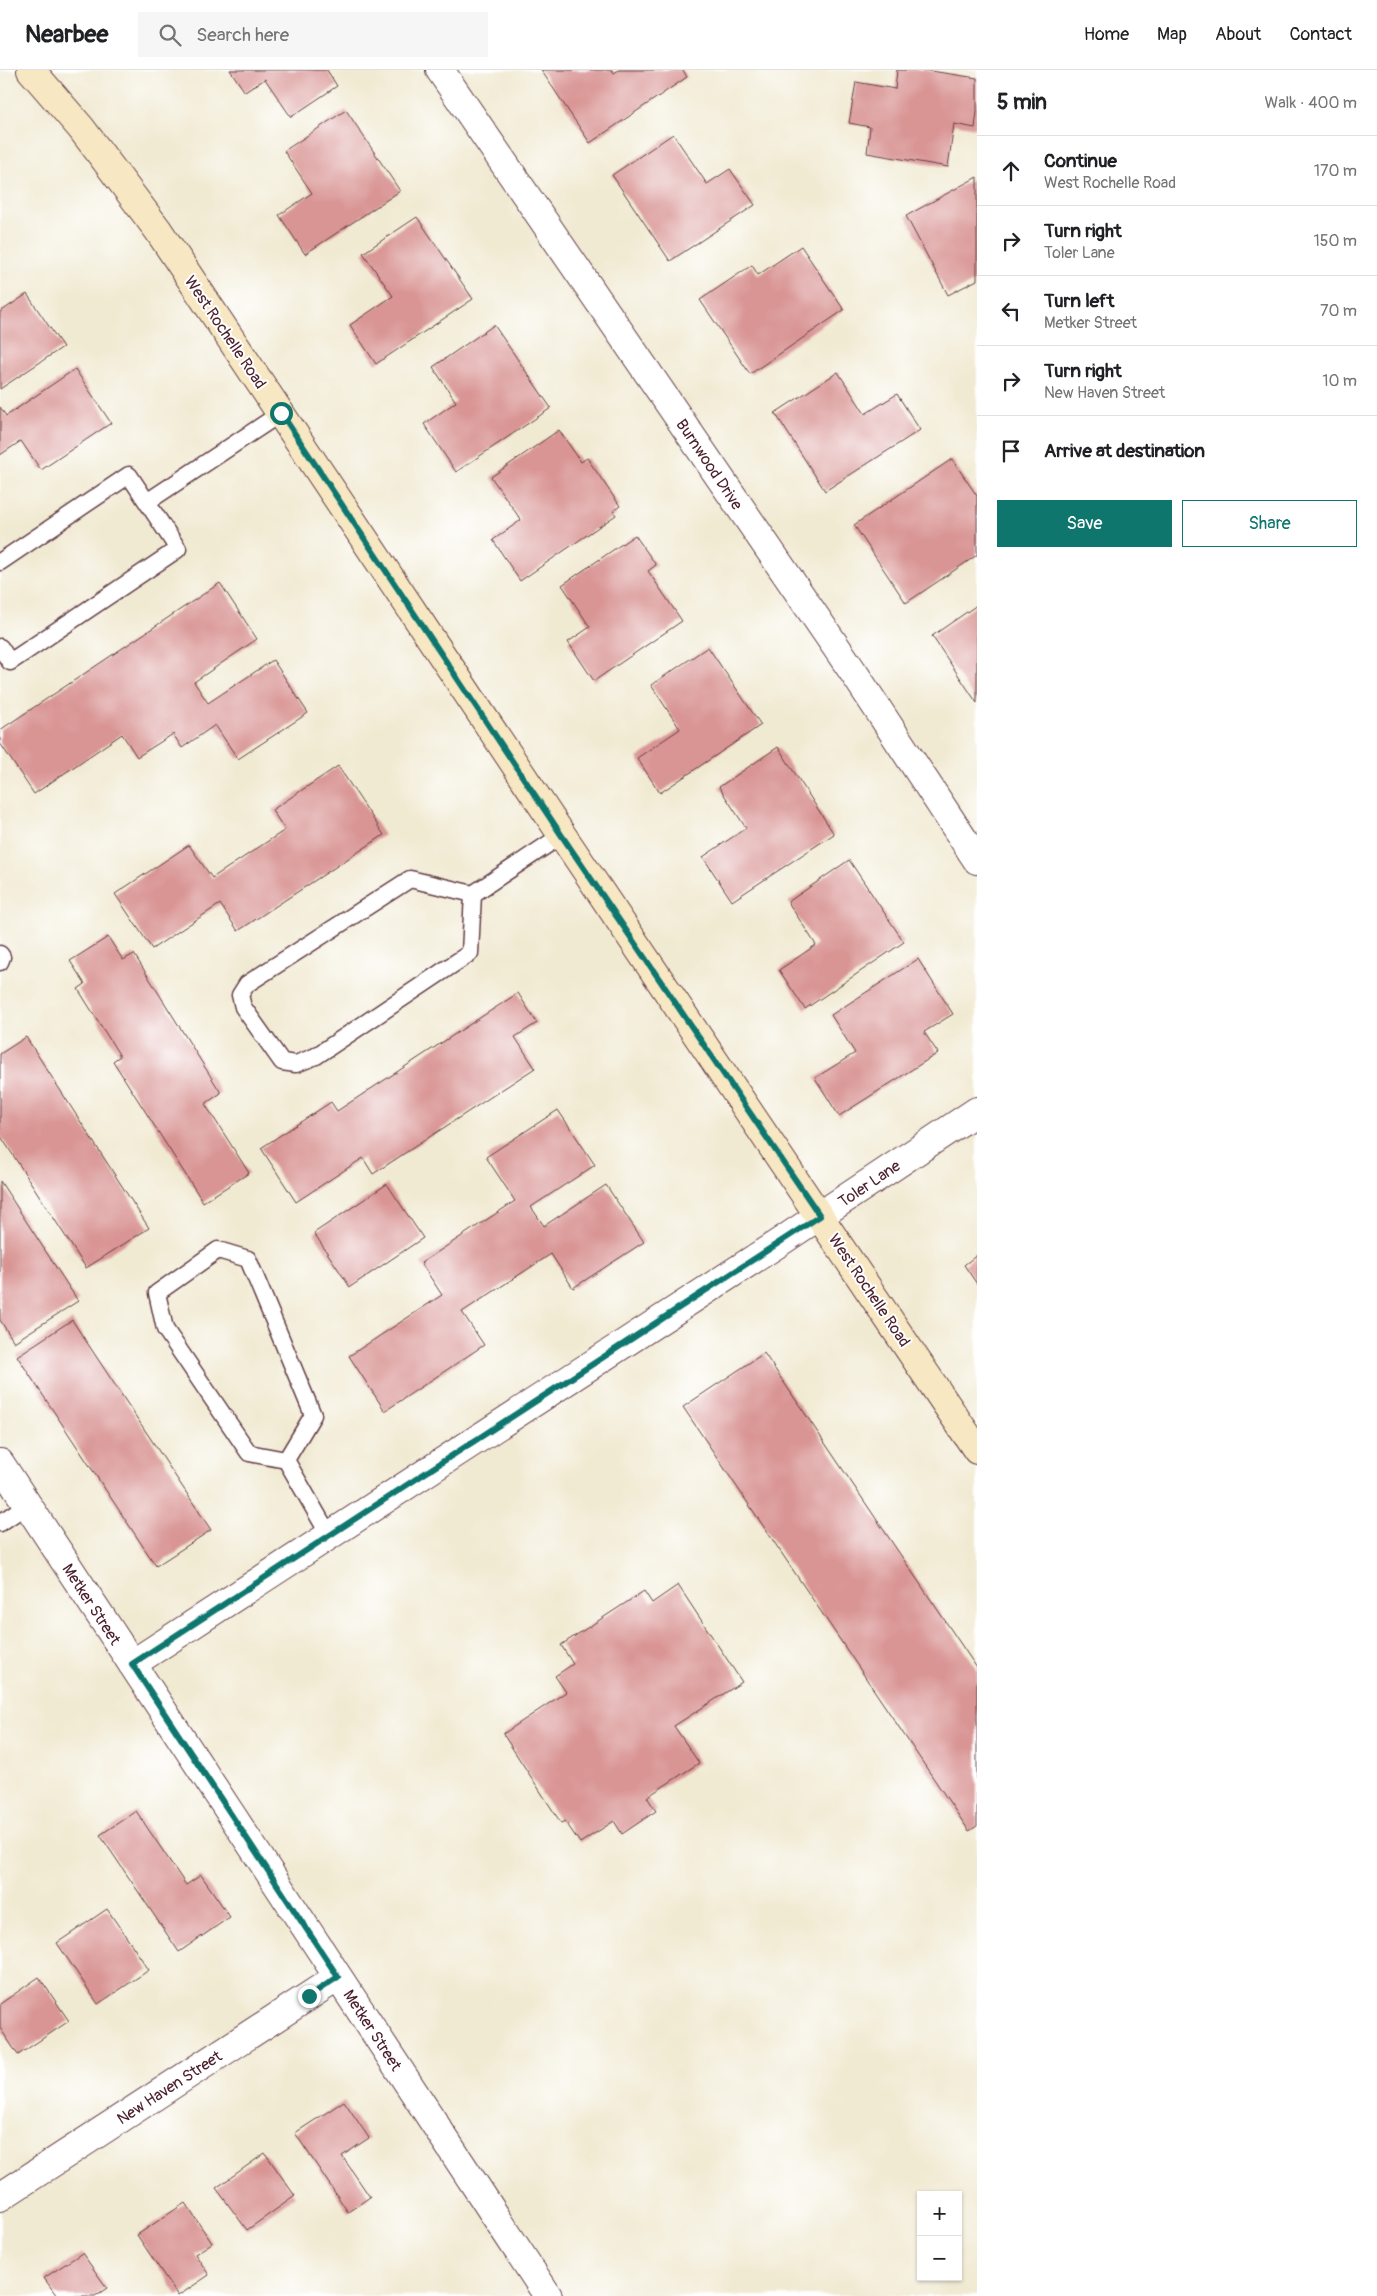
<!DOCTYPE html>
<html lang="en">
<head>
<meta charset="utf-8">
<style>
  body { margin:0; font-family:Pangolin,sans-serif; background:#f6f6f6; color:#202124 }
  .controls { position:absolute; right:15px; bottom:15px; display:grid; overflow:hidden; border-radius:0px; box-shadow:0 1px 4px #0004 }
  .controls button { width:45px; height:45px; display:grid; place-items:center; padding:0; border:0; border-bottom:1px solid #e0e0e0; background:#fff; color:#202124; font:25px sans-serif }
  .stop { position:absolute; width:15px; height:15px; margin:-11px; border:4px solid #0f766e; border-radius:50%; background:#fff }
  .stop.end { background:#0f766e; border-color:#fff; box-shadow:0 1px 5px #0008 }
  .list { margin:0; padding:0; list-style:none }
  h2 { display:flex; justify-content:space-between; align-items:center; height:65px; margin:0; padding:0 20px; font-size:21px }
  h2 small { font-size:16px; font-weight:400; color:#757577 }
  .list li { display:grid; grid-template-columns:32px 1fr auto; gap:15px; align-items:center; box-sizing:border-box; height:70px; padding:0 20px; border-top:1px solid #e0e0e0 }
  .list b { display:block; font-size:19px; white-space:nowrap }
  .list p { margin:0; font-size:16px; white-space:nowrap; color:#757577 }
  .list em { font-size:16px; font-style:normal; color:#757577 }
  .actions { display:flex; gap:10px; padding:15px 20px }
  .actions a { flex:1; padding:11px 0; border:1px solid #0f766e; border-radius:0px; text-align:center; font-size:18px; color:#0f766e }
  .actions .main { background:#0f766e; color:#fff }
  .icon { flex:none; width:28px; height:28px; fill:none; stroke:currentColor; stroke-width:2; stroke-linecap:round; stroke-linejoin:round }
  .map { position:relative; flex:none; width:977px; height:2226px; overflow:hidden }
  header { display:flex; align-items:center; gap:30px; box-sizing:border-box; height:70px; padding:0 25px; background:#fff; border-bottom:1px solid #e0e0e0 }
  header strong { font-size:24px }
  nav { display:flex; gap:28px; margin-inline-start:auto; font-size:18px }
  .search { width:350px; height:45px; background:#f6f6f6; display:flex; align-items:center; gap:12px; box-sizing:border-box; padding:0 18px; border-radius:0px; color:#757577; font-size:19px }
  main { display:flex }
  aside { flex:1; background:#fff }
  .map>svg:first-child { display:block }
  .building { fill:#d99594 }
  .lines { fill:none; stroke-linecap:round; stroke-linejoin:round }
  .lane-casing { stroke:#633d44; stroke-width:19 }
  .street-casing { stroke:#633d44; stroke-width:30 }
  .secondary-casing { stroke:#633d44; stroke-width:30 }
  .lane { stroke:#fff; stroke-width:16 }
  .street { stroke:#fff; stroke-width:28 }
  .secondary { stroke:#f7e8c3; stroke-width:28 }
  .route { stroke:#0f766e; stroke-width:6 }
  .labels { text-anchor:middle; stroke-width:4; stroke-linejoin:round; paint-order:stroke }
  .street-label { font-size:16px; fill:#4a1f2b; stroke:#fff }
</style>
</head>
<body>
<header>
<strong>Nearbee</strong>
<div class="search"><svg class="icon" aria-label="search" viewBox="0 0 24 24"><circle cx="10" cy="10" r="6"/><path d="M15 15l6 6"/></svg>Search here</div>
<nav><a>Home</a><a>Map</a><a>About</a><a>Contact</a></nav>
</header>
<main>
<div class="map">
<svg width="977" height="2226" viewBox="0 0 977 2226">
  <rect width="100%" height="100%" fill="#fff"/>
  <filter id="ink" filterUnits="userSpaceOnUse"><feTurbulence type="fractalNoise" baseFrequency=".02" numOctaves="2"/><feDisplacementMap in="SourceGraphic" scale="10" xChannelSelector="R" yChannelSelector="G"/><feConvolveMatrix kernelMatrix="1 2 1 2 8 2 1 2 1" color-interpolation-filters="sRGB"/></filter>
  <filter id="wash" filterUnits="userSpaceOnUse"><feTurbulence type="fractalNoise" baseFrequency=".0096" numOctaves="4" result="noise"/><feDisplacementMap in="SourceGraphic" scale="20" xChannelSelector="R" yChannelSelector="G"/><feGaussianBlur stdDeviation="1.12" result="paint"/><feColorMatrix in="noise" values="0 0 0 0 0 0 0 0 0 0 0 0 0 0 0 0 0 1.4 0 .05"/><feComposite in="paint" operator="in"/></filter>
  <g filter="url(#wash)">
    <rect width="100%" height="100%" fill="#f1ead3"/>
    <g id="blocks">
      <path class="building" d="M230 0H327L337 16 291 47 265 9 245 22Z
        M541 0H612L614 3 619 0H683L687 7 590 73Z
        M897 0H924L977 8V42L975 58 954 54 948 97 867 83 870 57 849 53 856 12 895 19Z
        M346 40 400 121 305 184 279 145 312 123 284 81Z
        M673 64 707 114 730 99 755 135 670 191 612 105Z
        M977 107V210L948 225 906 146Z
        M417 147 473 229 376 294 350 255 393 226 363 183Z
        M801 176 844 240 750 304 700 230 752 195 758 205Z
        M27 224 63 277 0 319V242Z
        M494 255 551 338 456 402 424 354 456 332 433 297Z
        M75 299 111 353 41 400 21 371 0 385V337L6 346Z
        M838 302 865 344 897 324 920 360 825 421 775 343Z
        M559 360 581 392 587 388 620 436 613 441 616 445 520 511 493 470 521 450 491 407Z
        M952 389 977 426V485L906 533 854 455Z
        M635 465 656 495 648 501 682 551 594 611 568 572 590 557 562 515Z
        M220 513 257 569 194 612 208 633 273 590 308 643 238 689 215 655 182 678 173 664 137 687 122 664 34 724 0 673V660Z
        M977 535V633L932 566Z
        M708 577 761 655 660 723 637 688 680 659 651 615Z
        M778 677 834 764 732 831 703 787 746 758 719 717Z
        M338 696 384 765 238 861 220 834 152 879 115 824 189 775 212 808 285 760 272 740Z
        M849 790 904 872 805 939 779 900 816 875 788 832Z
        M108 867 123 890 134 884 221 1023 205 1034 249 1103 203 1132 113 991 120 986 78 919 85 914 70 891Z
        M918 889 953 944 924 962 938 983 839 1046 815 1008 855 983 831 945Z
        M518 923 537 953 515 967 535 998 373 1104 363 1088 296 1132 261 1078 331 1032 337 1041Z
        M26 967 149 1158 86 1198 0 1065V984Z
        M558 1040 595 1095 531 1137 544 1156 606 1115 644 1172 573 1218 551 1184 462 1242 484 1275 385 1341 349 1286 442 1225 421 1193 515 1131 486 1087Z
        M0 1111 78 1231 14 1272 0 1250Z
        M387 1114 423 1168 350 1217 314 1163Z
        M977 1185V1214L964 1195Z
        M72 1250 211 1460 156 1496 17 1286Z
        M764 1283 977 1598V1756L969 1761 683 1337Z
        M678 1515 742 1612 674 1656 699 1693 647 1727 656 1741 622 1764 614 1751 580 1773 565 1751 561 1753 503 1664 566 1622 555 1606 573 1594 561 1575 644 1521 652 1533Z
        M136 1741 186 1815 201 1805 230 1847 179 1882 100 1765Z
        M107 1839 149 1900 98 1934 57 1873Z
        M39 1907 69 1951 18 1985 0 1958V1934Z
        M344 2031 369 2068 342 2086 370 2127 348 2142 295 2063Z
        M265 2083 295 2126 247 2160 216 2118Z
        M185 2133 212 2173 195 2184 209 2205 178 2226 137 2165Z
        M82 2183 107 2218 95 2226H57L44 2208Z"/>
    </g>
  </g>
  <g filter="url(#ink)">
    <use href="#blocks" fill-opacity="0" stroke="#633d44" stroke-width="1"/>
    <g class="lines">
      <g class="lane-casing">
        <path id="lane" d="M147 432 281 343
          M0 492 129 405 178 479 10 592 0 577
          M473 824 470 883 316 986 296 994 282 992 243 937 240 925 247 914 410 809 473 824 562 765
          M0 884 2 887 0 892
          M286 1390 313 1345 248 1189 218 1180 157 1223 165 1259 249 1383 286 1390 329 1465
          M0 1453 27 1435"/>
      </g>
      <g class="street-casing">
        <path id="street" d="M440 0 856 606 977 790
          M0 1393 548 2226
          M132 1594 777 1174 977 1041
          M0 2127 338 1907"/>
      </g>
      <g class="secondary-casing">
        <path id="secondary" d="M31 0 81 58 158 160 562 765 977 1380"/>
      </g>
      <use href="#lane" class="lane"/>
      <use href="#street" class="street"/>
      <use href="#secondary" class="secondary"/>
    </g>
  </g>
  <g class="lines" filter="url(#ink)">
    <path class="route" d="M281 343 562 766 820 1146 132 1594 338 1907 309 1926"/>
  </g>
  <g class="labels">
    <g class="street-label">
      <text transform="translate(226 262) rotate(56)" y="6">West Rochelle Road</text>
      <text transform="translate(710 394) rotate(56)" y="6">Burnwood Drive</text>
      <text transform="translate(869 1113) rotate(-34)" y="6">Toler Lane</text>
      <text transform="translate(870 1220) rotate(56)" y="6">West Rochelle Road</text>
      <text transform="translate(92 1534) rotate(57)" y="6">Metker Street</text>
      <text transform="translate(373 1960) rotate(57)" y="6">Metker Street</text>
      <text transform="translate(169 2017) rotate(-33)" y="6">New Haven Street</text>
    </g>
  </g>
</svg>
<div class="controls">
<button>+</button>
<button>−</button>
</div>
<div class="stop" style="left:281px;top:343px"></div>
<div class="stop end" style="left:309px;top:1926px"></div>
</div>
<aside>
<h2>5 min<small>Walk · 400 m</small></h2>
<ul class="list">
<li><svg class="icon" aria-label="ahead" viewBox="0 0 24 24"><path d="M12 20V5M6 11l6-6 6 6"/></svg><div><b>Continue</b><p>West Rochelle Road</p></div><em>170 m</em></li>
<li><svg class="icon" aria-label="right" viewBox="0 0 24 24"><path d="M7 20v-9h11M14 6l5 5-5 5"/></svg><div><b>Turn right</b><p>Toler Lane</p></div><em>150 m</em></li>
<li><svg class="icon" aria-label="left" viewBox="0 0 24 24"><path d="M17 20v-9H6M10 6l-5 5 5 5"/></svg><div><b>Turn left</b><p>Metker Street</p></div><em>70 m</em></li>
<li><svg class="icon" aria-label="right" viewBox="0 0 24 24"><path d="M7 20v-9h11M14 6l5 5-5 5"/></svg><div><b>Turn right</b><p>New Haven Street</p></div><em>10 m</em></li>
<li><svg class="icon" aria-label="arrive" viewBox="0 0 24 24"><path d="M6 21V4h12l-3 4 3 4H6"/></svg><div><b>Arrive at destination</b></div></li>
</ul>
<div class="actions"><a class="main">Save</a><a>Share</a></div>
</aside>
</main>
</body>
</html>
